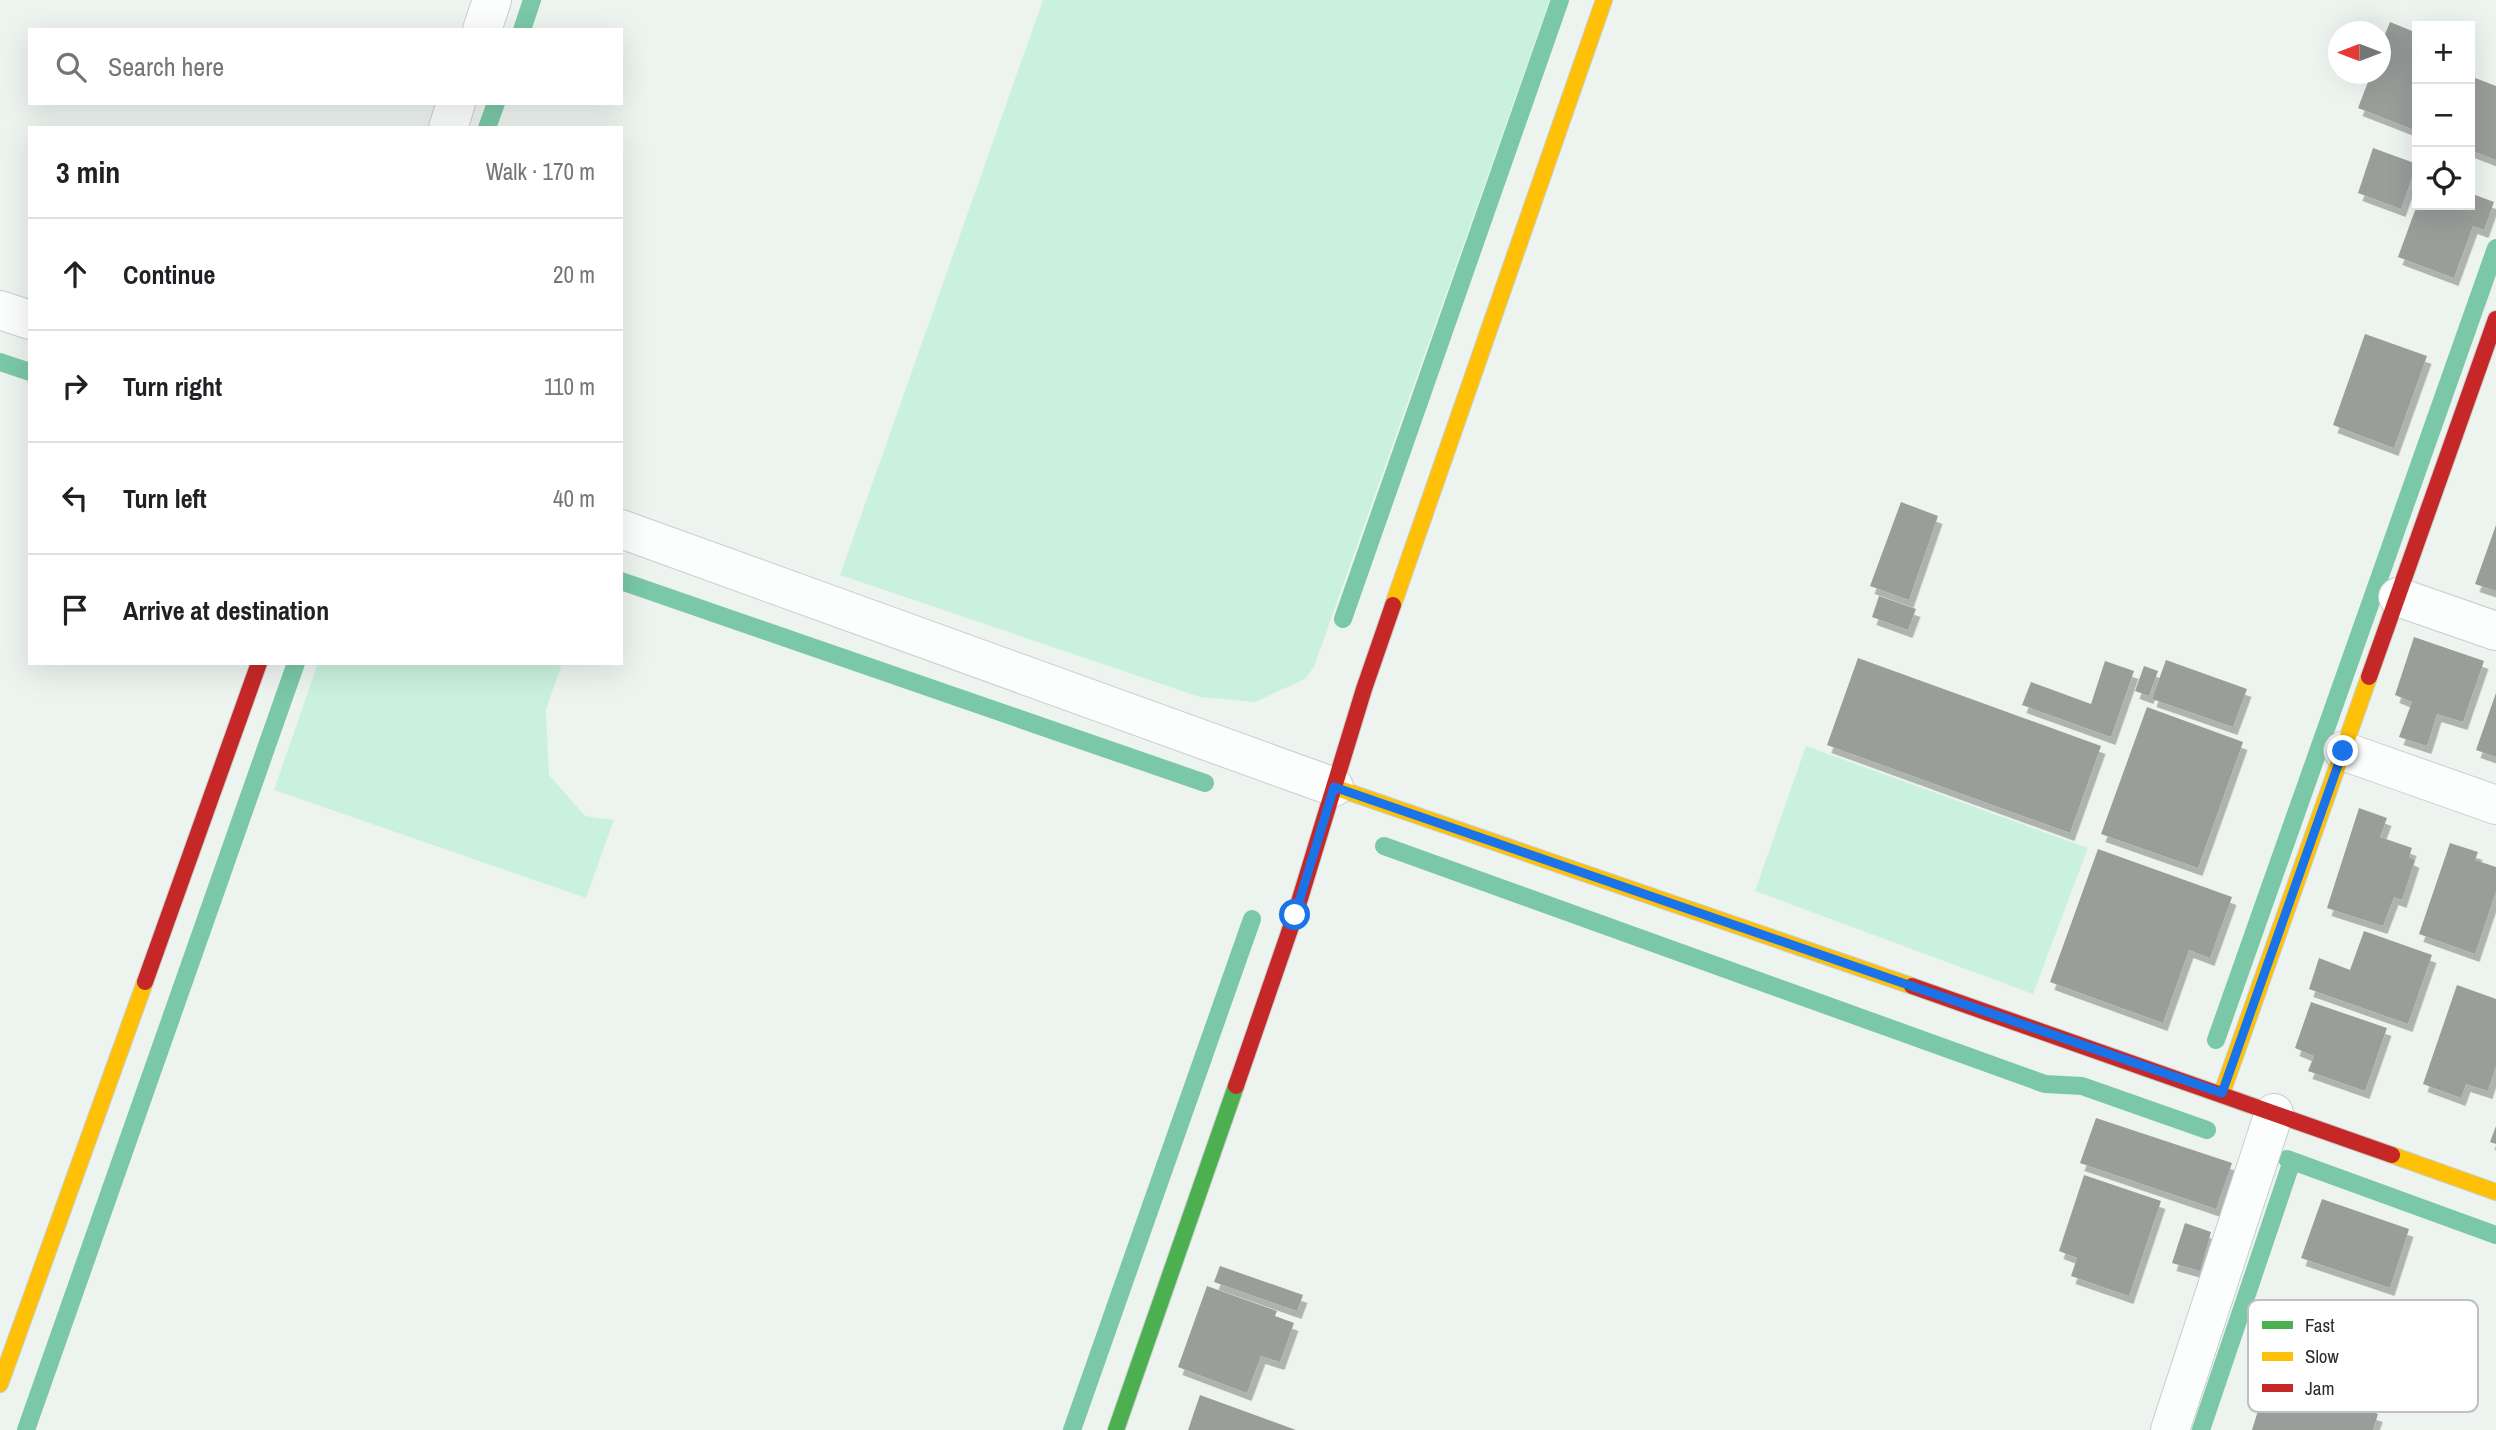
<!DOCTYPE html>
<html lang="en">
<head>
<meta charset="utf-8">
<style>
  body { margin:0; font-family:"Archivo Narrow",sans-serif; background:#f2f2f2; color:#202124 }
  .controls { position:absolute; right:21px; top:21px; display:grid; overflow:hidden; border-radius:0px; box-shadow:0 7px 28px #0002 }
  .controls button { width:63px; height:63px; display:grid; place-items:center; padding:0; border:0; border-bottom:2px solid #e0e0e0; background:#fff; color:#202124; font:35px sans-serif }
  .compass { position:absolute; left:2328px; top:21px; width:63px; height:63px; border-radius:50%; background:#fff; box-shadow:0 7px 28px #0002; rotate:270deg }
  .stop { position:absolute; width:21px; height:21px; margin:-16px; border:5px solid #1a73e8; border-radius:50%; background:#fff }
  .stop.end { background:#1a73e8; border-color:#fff; box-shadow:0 2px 7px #0008 }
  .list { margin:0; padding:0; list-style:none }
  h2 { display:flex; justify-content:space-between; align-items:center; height:91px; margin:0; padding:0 28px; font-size:30px }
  h2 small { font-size:23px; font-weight:400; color:#757577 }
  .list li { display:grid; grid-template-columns:46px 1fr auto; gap:21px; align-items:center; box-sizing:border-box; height:112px; padding:0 28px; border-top:2px solid #e0e0e0 }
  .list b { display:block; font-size:26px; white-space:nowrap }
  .list em { font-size:23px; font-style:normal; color:#757577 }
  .icon { flex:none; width:38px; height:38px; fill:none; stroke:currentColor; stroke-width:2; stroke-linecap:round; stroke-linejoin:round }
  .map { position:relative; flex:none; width:2496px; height:1430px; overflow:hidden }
  .search { position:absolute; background:#fff; box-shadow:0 7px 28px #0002; left:28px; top:28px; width:595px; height:77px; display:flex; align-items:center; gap:18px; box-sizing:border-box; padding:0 24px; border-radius:0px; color:#757577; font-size:26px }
  .panel { position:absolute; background:#fff; box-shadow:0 7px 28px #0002; left:28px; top:126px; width:595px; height:539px; border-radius:0px }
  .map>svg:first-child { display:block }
  .green { fill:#caf1de }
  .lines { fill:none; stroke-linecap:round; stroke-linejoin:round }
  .stream { stroke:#7ac8a7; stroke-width:18 }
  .building { fill:#999e9b; filter:url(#shadow) }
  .street-casing { stroke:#c9cecb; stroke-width:40 }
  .fast-casing { stroke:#c9cecb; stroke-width:18 }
  .slow-casing { stroke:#c9cecb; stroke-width:18 }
  .jam-casing { stroke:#c9cecb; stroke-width:18 }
  .street { stroke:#fcfdfd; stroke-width:38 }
  .fast { stroke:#4caf50; stroke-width:16 }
  .slow { stroke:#ffc107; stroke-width:16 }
  .jam { stroke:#c62828; stroke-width:16 }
  .route { stroke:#1a73e8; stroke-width:9 }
  .key { fill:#fff; stroke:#bfc1c0; stroke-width:2 }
  .key-label { font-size:19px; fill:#2b302d }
</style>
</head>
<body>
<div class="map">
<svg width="2496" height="1430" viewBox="0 0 2496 1430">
  <defs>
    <filter id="shadow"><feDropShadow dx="4.5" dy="8" stdDeviation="0" flood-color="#0004"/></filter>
  </defs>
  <rect width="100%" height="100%" fill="#edf4f0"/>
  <path class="green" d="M1043 0H1550L1314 667 1305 679 1255 702 1200 697 840 575Z
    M318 663H562L546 710 549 775 585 816 614 820 586 898 274 790Z
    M1806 746 2088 848 2033 994 1755 891Z"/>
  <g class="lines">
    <path class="stream" d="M522 30 532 0
      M487 128 496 103
      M0 362 30 372
      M621 581 1205 783
      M1343 619 1560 0
      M1384 846 2045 1084 2082 1086 2207 1130
      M2216 1040 2496 248
      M2287 1159 2496 1235
      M26 1430 296 663
      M1072 1430 1252 919
      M2201 1430 2292 1161"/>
  </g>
  <path class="building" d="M2390 22 2417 33V131L2358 108 2371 74H2380V47Z
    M2470 76 2496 86V160L2470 150Z
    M2373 148 2417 164 2401 209 2358 193Z
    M2470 193 2494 202 2484 230 2473 226 2454 278 2398 257 2417 205H2470Z
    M2365 334 2427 356 2394 448 2333 425Z
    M1901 502 1938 516 1909 600 1870 586Z
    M2496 525V591L2475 584Z
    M1879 596 1916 609 1908 630 1872 617Z
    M2414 637 2484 661 2463 722 2437 714 2427 746 2399 737 2412 702 2395 695Z
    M1858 658 2101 746 2070 833 1827 745Z
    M2166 660 2247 689 2233 727 2152 699Z
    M2105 661 2134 671 2111 737 2022 705 2031 682 2091 704Z
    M2144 666 2158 671 2149 696 2135 691Z
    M2496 693V757L2476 750Z
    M2147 707 2243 742 2198 868 2101 834Z
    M2359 808 2387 818 2380 837 2412 848 2409 857 2415 860 2402 900 2394 897 2383 926 2327 908Z
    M2450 843 2478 852 2475 860 2496 867V891L2475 954 2419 934Z
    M2098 849 2232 897 2210 958 2189 950 2163 1023 2050 982Z
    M2364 931 2432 955 2408 1024 2309 989 2319 958 2350 970Z
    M2457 985 2496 999V1066L2488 1091 2466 1084 2461 1098 2423 1084Z
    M2311 1002 2387 1028 2365 1091 2308 1071 2314 1056 2295 1048Z
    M2096 1118 2232 1163 2216 1209 2080 1163Z
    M2496 1126V1144L2490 1142Z
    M2084 1175 2161 1201 2129 1296 2071 1276 2077 1258 2059 1251Z
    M2322 1199 2409 1229 2390 1288 2301 1258Z
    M2185 1223 2211 1232 2200 1271 2172 1263Z
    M1220 1266 1303 1295 1297 1311 1214 1282Z
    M1207 1286 1277 1311 1275 1316 1294 1323 1280 1362 1261 1356 1247 1393 1178 1367Z
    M2300 1338 2370 1362 2355 1406 2378 1414 2373 1430H2252L2266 1385 2283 1390Z
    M1200 1395 1296 1430H1188Z"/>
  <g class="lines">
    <g class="street-casing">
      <path id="street" d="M482 30 492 0
        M448 128 456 103
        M0 310 30 320
        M621 529 1334 787
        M2398 597 2496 631
        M2343 751 2496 805
        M2170 1430 2274 1113"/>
    </g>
    <g class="fast-casing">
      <path id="fast" d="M1116 1430 1236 1086"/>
    </g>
    <g class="slow-casing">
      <path id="slow" d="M1393 605 1604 0
        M1334 787 1912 986
        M2222 1093 2369 677
        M2392 1155 2496 1192
        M0 1384 145 982"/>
    </g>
    <g class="jam-casing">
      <path id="jam" d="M2369 677 2496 319
        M145 982 259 663
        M1912 986 2392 1155
        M1236 1086 1295 915 1364 689 1393 605"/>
    </g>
    <use href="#street" class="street"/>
    <use href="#fast" class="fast"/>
    <use href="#slow" class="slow"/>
    <use href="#jam" class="jam"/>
  </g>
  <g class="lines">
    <path class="route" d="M1295 915 1334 787 2222 1093 2343 751"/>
  </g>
  <rect x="2248" y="1300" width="230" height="112" rx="10" class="key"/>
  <rect x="2262" y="1321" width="31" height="8" fill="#4caf50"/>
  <rect x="2262" y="1352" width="31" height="9" fill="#ffc107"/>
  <rect x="2262" y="1384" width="31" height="8" fill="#c62828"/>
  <g class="key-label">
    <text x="2305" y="1332">Fast</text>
    <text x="2305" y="1363">Slow</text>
    <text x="2305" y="1395">Jam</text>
  </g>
</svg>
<div class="controls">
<button>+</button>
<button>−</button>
<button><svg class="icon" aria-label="locate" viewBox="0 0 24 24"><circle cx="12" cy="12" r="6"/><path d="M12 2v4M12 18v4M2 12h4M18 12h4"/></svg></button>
</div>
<svg class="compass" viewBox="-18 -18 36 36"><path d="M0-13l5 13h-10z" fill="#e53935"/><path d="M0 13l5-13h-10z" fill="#757577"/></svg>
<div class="stop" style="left:1295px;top:915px"></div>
<div class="stop end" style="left:2343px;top:751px"></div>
<div class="search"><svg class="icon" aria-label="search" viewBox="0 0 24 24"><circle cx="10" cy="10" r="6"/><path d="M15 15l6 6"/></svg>Search here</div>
<section class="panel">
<h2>3 min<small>Walk · 170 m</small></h2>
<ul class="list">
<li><svg class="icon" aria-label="ahead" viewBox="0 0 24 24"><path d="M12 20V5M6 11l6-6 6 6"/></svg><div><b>Continue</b></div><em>20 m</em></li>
<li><svg class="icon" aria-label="right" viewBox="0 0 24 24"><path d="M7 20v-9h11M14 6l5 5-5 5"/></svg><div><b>Turn right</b></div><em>110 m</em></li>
<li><svg class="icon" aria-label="left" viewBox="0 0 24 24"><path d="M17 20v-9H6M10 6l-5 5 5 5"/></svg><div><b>Turn left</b></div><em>40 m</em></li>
<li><svg class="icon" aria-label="arrive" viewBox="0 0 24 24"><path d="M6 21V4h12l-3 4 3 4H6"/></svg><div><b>Arrive at destination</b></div></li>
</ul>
</section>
</div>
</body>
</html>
